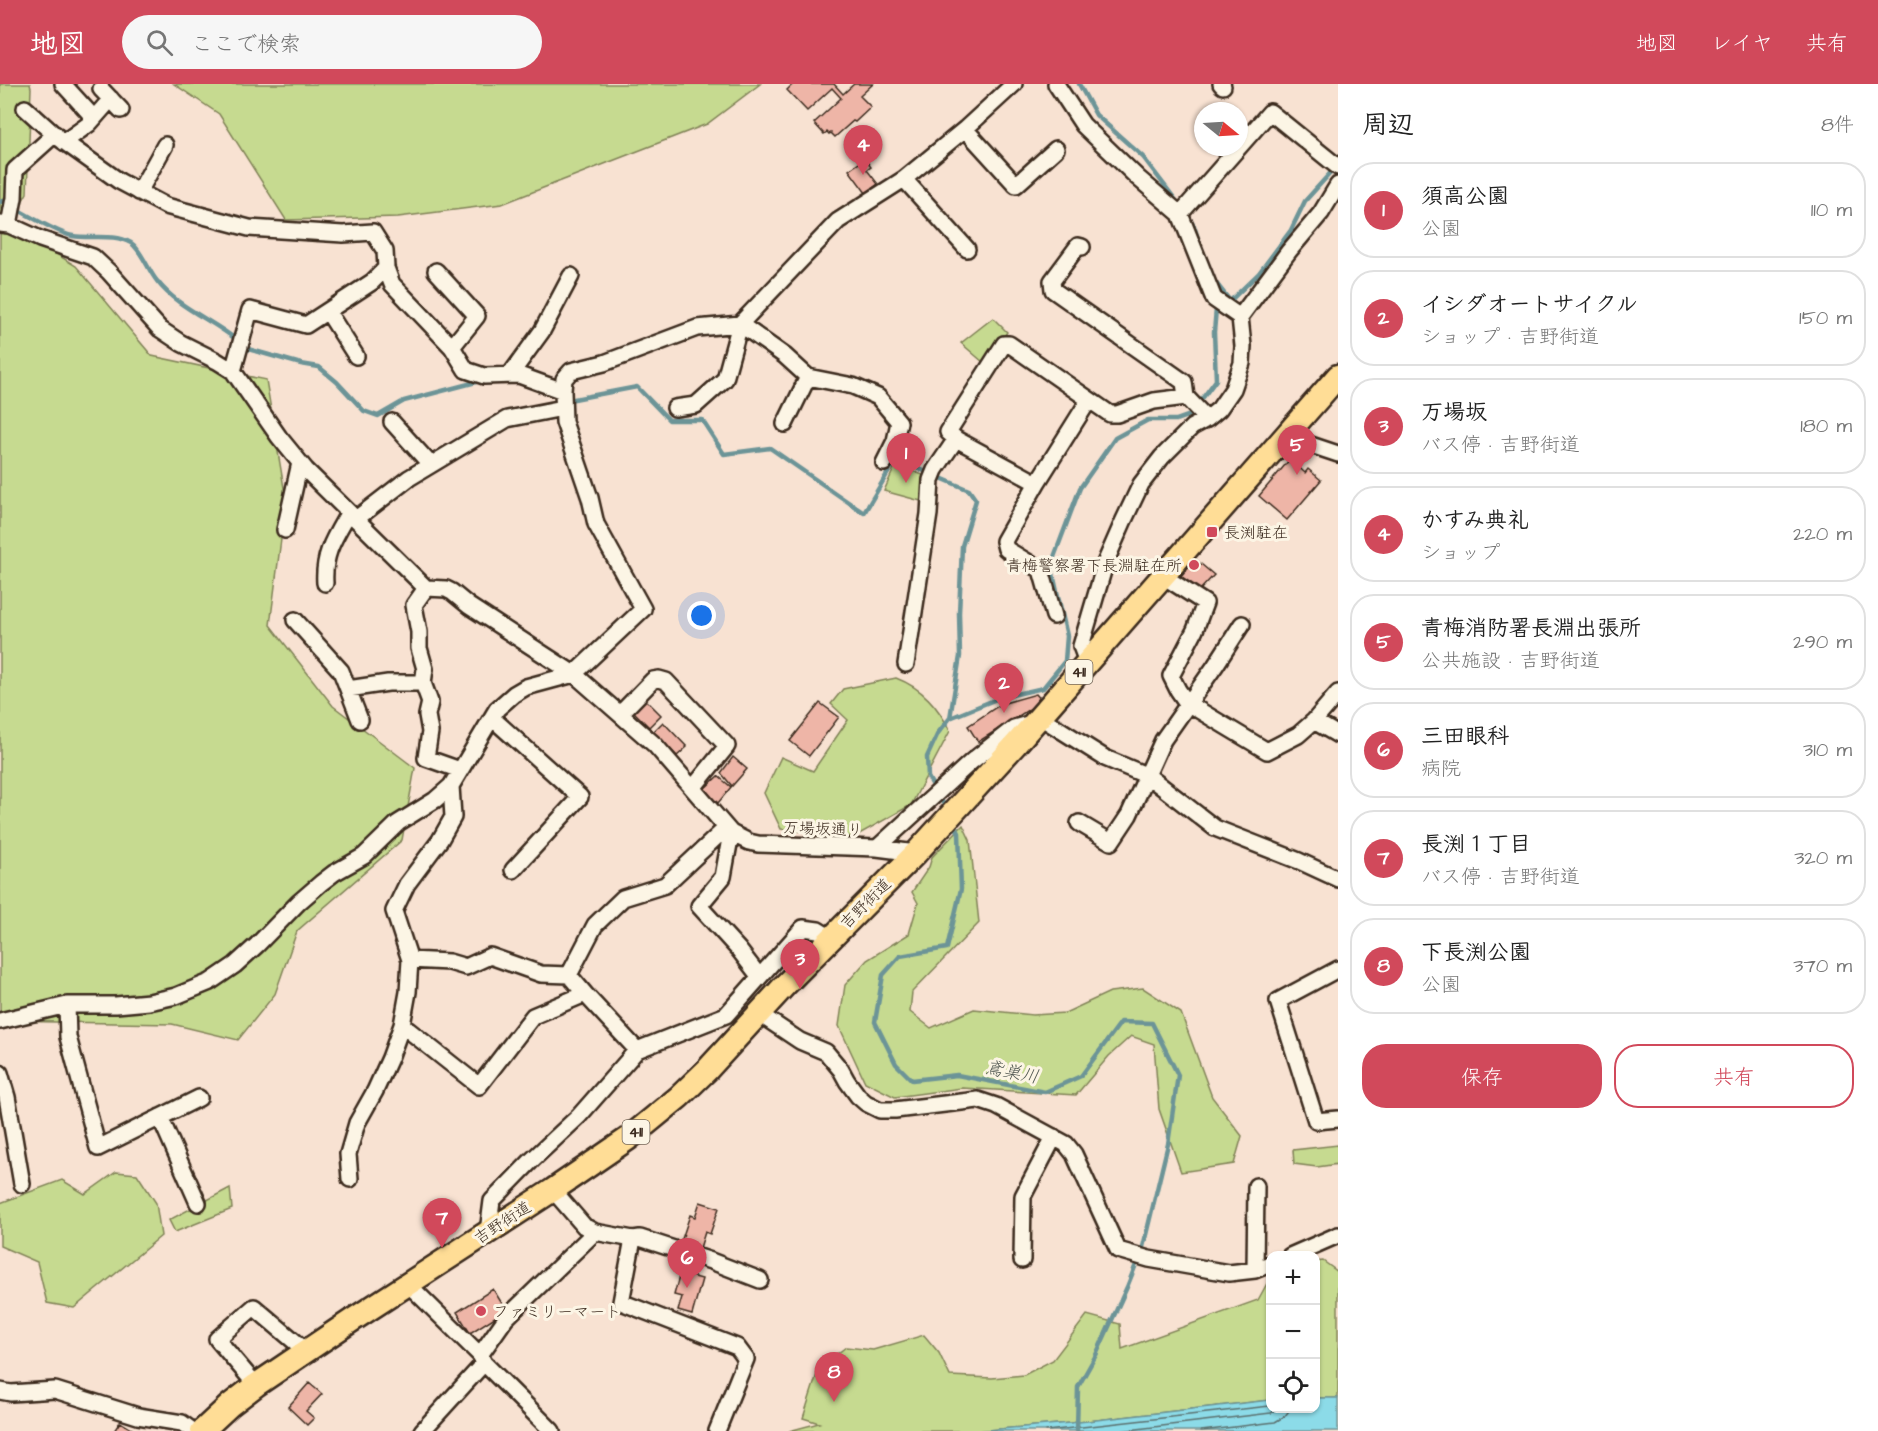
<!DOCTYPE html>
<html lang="ja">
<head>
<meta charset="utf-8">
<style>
  body { margin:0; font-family:"Architects Daughter","Klee One",sans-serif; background:#f6f6f6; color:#222 }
  .controls { position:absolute; right:18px; bottom:18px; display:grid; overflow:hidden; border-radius:12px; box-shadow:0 2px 4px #0004 }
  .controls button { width:54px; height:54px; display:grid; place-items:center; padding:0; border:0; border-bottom:2px solid #e0e0e0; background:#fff; color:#222; font:30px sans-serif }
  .compass { position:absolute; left:1194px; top:18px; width:54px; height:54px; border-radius:50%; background:#fff; box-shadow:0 2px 4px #0004; rotate:108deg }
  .you { position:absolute; left:702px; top:532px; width:21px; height:21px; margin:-15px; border:4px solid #fff; border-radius:50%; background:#1a73e8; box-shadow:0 0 0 9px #1a73e833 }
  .badge { display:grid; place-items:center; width:39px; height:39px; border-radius:50%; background:#d1495b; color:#fff; font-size:20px; font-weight:700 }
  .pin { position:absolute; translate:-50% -50px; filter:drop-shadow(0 2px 3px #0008) }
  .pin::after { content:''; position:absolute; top:32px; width:21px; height:18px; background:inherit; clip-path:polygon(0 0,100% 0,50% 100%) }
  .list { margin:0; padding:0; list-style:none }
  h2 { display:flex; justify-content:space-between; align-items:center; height:78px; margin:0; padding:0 24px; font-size:26px }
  h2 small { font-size:20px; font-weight:400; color:#767676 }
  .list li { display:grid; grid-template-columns:39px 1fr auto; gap:18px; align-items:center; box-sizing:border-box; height:96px; margin:0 12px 12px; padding:0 12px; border:2px solid #e0e0e0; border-radius:24px }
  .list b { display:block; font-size:22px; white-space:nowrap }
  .list p { margin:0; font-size:20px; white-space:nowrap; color:#767676 }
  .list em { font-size:20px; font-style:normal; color:#767676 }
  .actions { display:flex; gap:12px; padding:18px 24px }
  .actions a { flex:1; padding:14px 0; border:2px solid #d1495b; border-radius:24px; text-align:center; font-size:21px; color:#d1495b }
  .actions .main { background:#d1495b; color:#fff }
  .icon { flex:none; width:33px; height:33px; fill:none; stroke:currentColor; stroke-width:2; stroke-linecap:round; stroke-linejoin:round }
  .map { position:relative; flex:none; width:1338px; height:1347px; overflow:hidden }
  header { display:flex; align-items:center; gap:36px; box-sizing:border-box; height:84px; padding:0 30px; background:#d1495b; color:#fff }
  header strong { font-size:28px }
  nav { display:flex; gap:33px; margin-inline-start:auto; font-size:21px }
  .search { width:420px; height:54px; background:#f6f6f6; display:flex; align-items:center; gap:15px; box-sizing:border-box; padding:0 21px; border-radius:33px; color:#767676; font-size:22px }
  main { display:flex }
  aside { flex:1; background:#fff }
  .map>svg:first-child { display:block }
  .green { fill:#c6da90; stroke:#808257; stroke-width:1.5 }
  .water { fill:#8cdbe8; stroke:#6c9497; stroke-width:1.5 }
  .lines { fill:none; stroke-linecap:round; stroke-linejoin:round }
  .shore { stroke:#5b716f; stroke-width:1.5 }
  .stream { stroke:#6c9497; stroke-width:4.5 }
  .building { fill:#eeb5a7; stroke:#3b2a1e; stroke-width:1.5 }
  .minor-casing { stroke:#3b2a1e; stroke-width:20 }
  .highway-casing { stroke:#3b2a1e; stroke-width:27 }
  .minor { stroke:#fcf5e5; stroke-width:15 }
  .highway { stroke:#ffdd96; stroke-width:22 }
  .poi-dot { fill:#d1495b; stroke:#fcf5e5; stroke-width:2 }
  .labels { text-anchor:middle; stroke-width:6; stroke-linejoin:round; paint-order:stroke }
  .shield { fill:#fcf5e5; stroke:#75675a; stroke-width:1.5 }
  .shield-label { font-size:15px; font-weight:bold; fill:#3b2a1e }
  .poi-label { font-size:16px; fill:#3b2a1e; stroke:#fcf5e5; text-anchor:start }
  .street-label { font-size:16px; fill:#3b2a1e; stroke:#fcf5e5 }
  .water-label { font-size:18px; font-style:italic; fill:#4f5650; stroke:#fcf5e5 }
</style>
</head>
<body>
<header>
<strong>地図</strong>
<div class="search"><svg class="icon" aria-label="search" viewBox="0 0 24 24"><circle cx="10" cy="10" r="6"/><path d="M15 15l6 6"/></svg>ここで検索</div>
<nav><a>地図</a><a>レイヤ</a><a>共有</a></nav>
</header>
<main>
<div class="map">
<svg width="1338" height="1347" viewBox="0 0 1338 1347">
  <rect width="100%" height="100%" fill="#f8e2d2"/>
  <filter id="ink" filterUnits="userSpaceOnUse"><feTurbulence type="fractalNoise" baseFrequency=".0167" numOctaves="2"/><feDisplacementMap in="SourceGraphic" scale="12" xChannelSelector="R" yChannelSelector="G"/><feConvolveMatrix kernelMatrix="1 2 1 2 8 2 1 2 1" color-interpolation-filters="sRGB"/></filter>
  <g filter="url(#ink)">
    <path class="green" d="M0 0H30L31 4 27 109 9 141 76 182 152 272 266 296 286 416 270 541 333 622 415 684 402 756 297 847 275 910 238 956 172 940 0 937Z
      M174 0H760L707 40 502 120 398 133 286 136 219 30Z
      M993 234 1007 248 984 279 961 259Z
      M896 380 925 392 921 417 884 407Z
      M896 594C922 604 938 622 950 647L911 721 854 753 781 745 764 709 781 673 813 687 848 636 831 620 843 605Z
      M963 741 970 756 979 839 912 908 910 928 931 944 974 925 1033 931 1065 929 1110 908 1143 904 1181 929 1212 1013 1242 1052 1234 1080 1181 1088 1159 1025 1154 960 1131 952 1109 972 1076 1011 962 1004 895 1013 865 998 839 942 845 901 867 876 909 850 918 819 912 808 929 783 932 773Z
      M1338 1061V1080L1317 1083 1294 1080 1293 1066Z
      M116 1088 137 1090 156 1119 161 1152 74 1224 47 1219 37 1178 0 1162V1119L62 1096 85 1110Z
      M230 1104 232 1125 175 1148 169 1136Z
      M1323 1177 1338 1188V1314H1316V1178Z
      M1270 1194V1316L1070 1339 977 1347H789L819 1339 803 1334 818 1287 828 1290 824 1280 846 1263 873 1266 924 1251 939 1269 950 1292 992 1294 1024 1291 1053 1276 1087 1231 1120 1240 1122 1265 1258 1216Z"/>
    <path class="water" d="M1316 1314H1338V1347H977L1070 1339 1270 1316V1324H1316Z"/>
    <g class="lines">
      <path class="shore" d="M1046 1347 1270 1322
        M1120 1347 1271 1329 1280 1324
        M1201 1347 1275 1338 1285 1332 1291 1324"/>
      <path class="stream" d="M1079 0 1096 31 1143 73 1178 119
        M0 118 3 117C19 126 56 149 73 152 92 155 114 149 131 159 141 165 149 188 157 197 178 224 211 235 238 257
        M1188 133 1194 142 1202 167
        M1212 194 1230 217
        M244 262 248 265 301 280 319 283 337 298 364 327 378 332 404 317 480 297
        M566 314 569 316 637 303 669 336H702L724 370 770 364 864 429 896 375 969 406 976 416 962 462 959 529 960 572 950 634 938 649 927 673 928 693 947 726
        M950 634 999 614 1043 604 1065 577 1067 552 1051 481 1080 404 1115 354 1148 336H1176L1190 331 1216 296 1214 248 1216 225 1230 217 1259 189 1291 146 1305 117 1334 85
        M954 739 959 749 961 805 947 864 900 872 883 891 875 938 896 980 912 996 957 991 1045 1008 1081 992 1121 938 1152 939 1178 991 1168 1060 1143 1163 1127 1203 1096 1271 1078 1303 1077 1347"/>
    </g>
    <path class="building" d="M793 0H834L843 10 854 0H873L860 12 871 23 855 38 853 37 835 53 831 49 829 50 827 48 824 50 814 39 841 14 832 4 807 27 787 6Z
      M865 75 871 83 867 86 878 100 866 109 849 86Z
      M1290 375 1305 389 1308 385 1321 396 1287 436 1259 412Z
      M1195 475 1214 491 1199 507 1181 492Z
      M1036 610 1042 617 978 658 968 642 1001 620Z
      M645 615 661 631 649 643 633 627Z
      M820 619 839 633 809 672 790 657Z
      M663 638 687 663 677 672 653 648Z
      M733 673 747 685 732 702 721 689Z
      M718 692 731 703 718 719 703 706Z
      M700 1118 719 1124 710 1150 705 1148 700 1164 681 1158 690 1131 695 1133Z
      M680 1189 702 1195 692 1231 678 1227 682 1213 674 1211Z
      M493 1205 506 1226 470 1249 457 1228Z
      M309 1299 322 1310 306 1327 314 1334 307 1341 288 1323Z
      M120 1338 135 1347H114Z"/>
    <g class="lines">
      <g class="minor-casing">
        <path id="minor" d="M63 0 94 34
          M1056 0 1083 41 1138 94 1180 130 1214 215 1240 233 1243 262 1242 279 1233 305 1219 325 1207 335 1192 343 1162 373 1141 400 1123 438 1106 477 1081 562 1087 578
          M1221 0 1223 2
          M101 5 121 26
          M25 24 56 52 119 97 166 122 249 144 343 150 373 148 385 167 386 184 392 200 452 263 466 286 484 292 519 291 563 307
          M965 45 1016 101 1056 65
          M64 58 89 40 111 15
          M904 95 967 165
          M139 108 165 61
          M1180 130 1270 28 1338 83
          M0 140 9 141 40 155 93 173 109 188 160 245 181 259 217 277 233 287 279 353 306 386 426 504 446 505 452 508 469 522 574 590 655 661 731 749 723 793 699 822 739 866 759 892
          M9 141 14 114 15 86 55 50
          M1082 163 1078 162 1052 197 1053 206 1184 298 1186 313
          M436 187 477 232 452 263
          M328 228 356 272
          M1240 233 1289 167 1321 129 1338 101
          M233 287 250 226 306 241 372 198 386 184
          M510 291 542 247 571 192
          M675 324 696 321 725 295 740 240 785 272 808 293 853 302 878 313 899 338 895 357 884 379
          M392 338 430 380
          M785 340 808 293
          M1287 353 1338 370
          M1037 399 956 355 948 348 1004 260H1009L1110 330H1117L1154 317 1186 313 1207 335
          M356 435 409 394 507 335 563 324
          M285 446 300 379
          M1163 492 1205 519 1195 546 1171 592 1178 606 1187 619 1267 667 1298 651 1314 637 1338 609
          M325 499C323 469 335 453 349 428
          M426 504 414 521 419 548V564L425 585 423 599 430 618 427 631 430 648 426 674 460 686
          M1054 532 1041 486 1006 465 1004 457 1037 399 1089 316
          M295 536 341 587 360 636
          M906 580 929 430 931 396 935 386 956 355
          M348 605 388 599H423
          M620 630 653 596 659 595 666 597 727 662 693 704
          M1040 633 1105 674 1148 692 1215 744 1299 777 1338 795
          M492 634 580 713 513 786
          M1314 637 1338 651
          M1079 739 1111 758 1129 731 1163 656 1215 582 1242 540
          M731 749 749 758 758 760 877 764 916 769
          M877 764 972 677 1014 644 1035 638
          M410 876 449 878 466 883 490 872 541 890 569 891 585 910
          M1338 885 1278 917 1316 1037 1338 1035
          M569 891 595 841 623 814 665 801 726 744
          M67 921 68 953 98 1064 199 1014
          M758 929 800 957 826 968 841 986 847 997 858 1012 866 1019 880 1026H895L978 1016 996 1022 1066 1060 1074 1070 1118 1166 1149 1175 1229 1189 1255 1186 1270 1180
          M0 937 67 921H116L149 918 176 912 210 898 235 881 257 861 299 818 321 799 334 789 364 772 398 739 435 716 451 702
          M402 941 479 1002 533 932 585 910 637 966
          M0 989 7 1013 22 1100
          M160 1033 198 1119
          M350 1095 348 1070 357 1039 375 1007 390 974 402 941 408 908 410 876 394 827 407 800 440 756 453 733 451 702 497 625 514 610 526 603 574 590 643 525 596 440 590 414 564 338 563 307 564 295 571 287 604 279 697 244 740 240 838 137 904 95 965 45 1014 0
          M553 1106 584 1142 595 1148 633 1155 621 1218 737 1263 746 1275 717 1347
          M488 1148 492 1117 532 1076 579 1032 637 966 726 931 803 844 818 846 831 854
          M633 1155 640 1154 711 1177 760 1196
          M1290 1172 1338 1151
          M1022 1176 1023 1112 1054 1053
          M1255 1186 1256 1102
          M408 1200 480 1271 484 1279 552 1347
          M480 1271 506 1234 595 1148
          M256 1301 217 1255 254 1223 306 1267
          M0 1307 11 1309 55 1306 138 1332 182 1339 193 1347
          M422 1347 484 1279"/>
      </g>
      <g class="highway-casing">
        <path id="highway" d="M202 1347 230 1321 256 1301 351 1237 553 1106 629 1054 679 1013 707 986 785 901 916 769 1015 661 1338 292"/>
      </g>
      <use href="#minor" class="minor"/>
      <use href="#highway" class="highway"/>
    </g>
  </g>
  <g class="poi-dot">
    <rect x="1206" y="442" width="12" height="12" rx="3"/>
    <circle cx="1194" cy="481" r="6"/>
    <circle cx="481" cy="1227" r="6"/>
  </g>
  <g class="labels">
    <g class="shield">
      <rect x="1065.5" y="576" width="27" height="24" rx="4.5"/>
      <rect x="622.5" y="1036" width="27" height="24" rx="4.5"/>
    </g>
    <g class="shield-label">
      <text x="1079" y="593">411</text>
      <text x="636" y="1053">411</text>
    </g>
    <g class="poi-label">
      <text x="1224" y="454">長渕駐在</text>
      <text x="1182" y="487" text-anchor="end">青梅警察署下長淵駐在所</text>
      <text x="493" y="1233">ファミリーマート</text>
    </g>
    <g class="street-label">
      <text transform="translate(823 744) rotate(2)" y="6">万場坂通り</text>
      <text transform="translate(865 819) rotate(-45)" y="6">吉野街道</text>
      <text transform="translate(502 1138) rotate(-33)" y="6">吉野街道</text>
    </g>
    <g class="water-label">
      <text transform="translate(1012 988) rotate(11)" y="6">鳶巣川</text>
    </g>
  </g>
</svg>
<div class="controls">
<button>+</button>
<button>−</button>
<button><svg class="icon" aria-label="locate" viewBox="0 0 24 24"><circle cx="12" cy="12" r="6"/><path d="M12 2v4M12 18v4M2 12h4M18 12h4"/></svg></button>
</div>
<svg class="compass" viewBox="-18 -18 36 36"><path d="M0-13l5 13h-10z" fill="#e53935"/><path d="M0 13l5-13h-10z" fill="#767676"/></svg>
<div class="you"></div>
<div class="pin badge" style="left:906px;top:399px">1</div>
<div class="pin badge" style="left:1004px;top:629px">2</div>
<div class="pin badge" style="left:800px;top:905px">3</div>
<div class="pin badge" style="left:863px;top:91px">4</div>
<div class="pin badge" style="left:1297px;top:391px">5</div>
<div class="pin badge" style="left:687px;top:1204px">6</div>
<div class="pin badge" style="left:442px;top:1164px">7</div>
<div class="pin badge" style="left:834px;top:1318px">8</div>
</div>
<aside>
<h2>周辺<small>8件</small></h2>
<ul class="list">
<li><span class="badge">1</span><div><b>須高公園</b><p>公園</p></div><em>110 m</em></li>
<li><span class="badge">2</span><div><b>イシダオートサイクル</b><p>ショップ · 吉野街道</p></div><em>150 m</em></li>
<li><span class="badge">3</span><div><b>万場坂</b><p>バス停 · 吉野街道</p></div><em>180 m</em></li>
<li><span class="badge">4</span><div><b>かすみ典礼</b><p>ショップ</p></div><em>220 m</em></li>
<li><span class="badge">5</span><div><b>青梅消防署長淵出張所</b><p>公共施設 · 吉野街道</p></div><em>290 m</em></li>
<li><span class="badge">6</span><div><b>三田眼科</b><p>病院</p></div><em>310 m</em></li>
<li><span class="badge">7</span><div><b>長渕１丁目</b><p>バス停 · 吉野街道</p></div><em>320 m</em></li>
<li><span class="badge">8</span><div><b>下長渕公園</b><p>公園</p></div><em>370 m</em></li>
</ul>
<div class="actions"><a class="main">保存</a><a>共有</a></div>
</aside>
</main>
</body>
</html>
